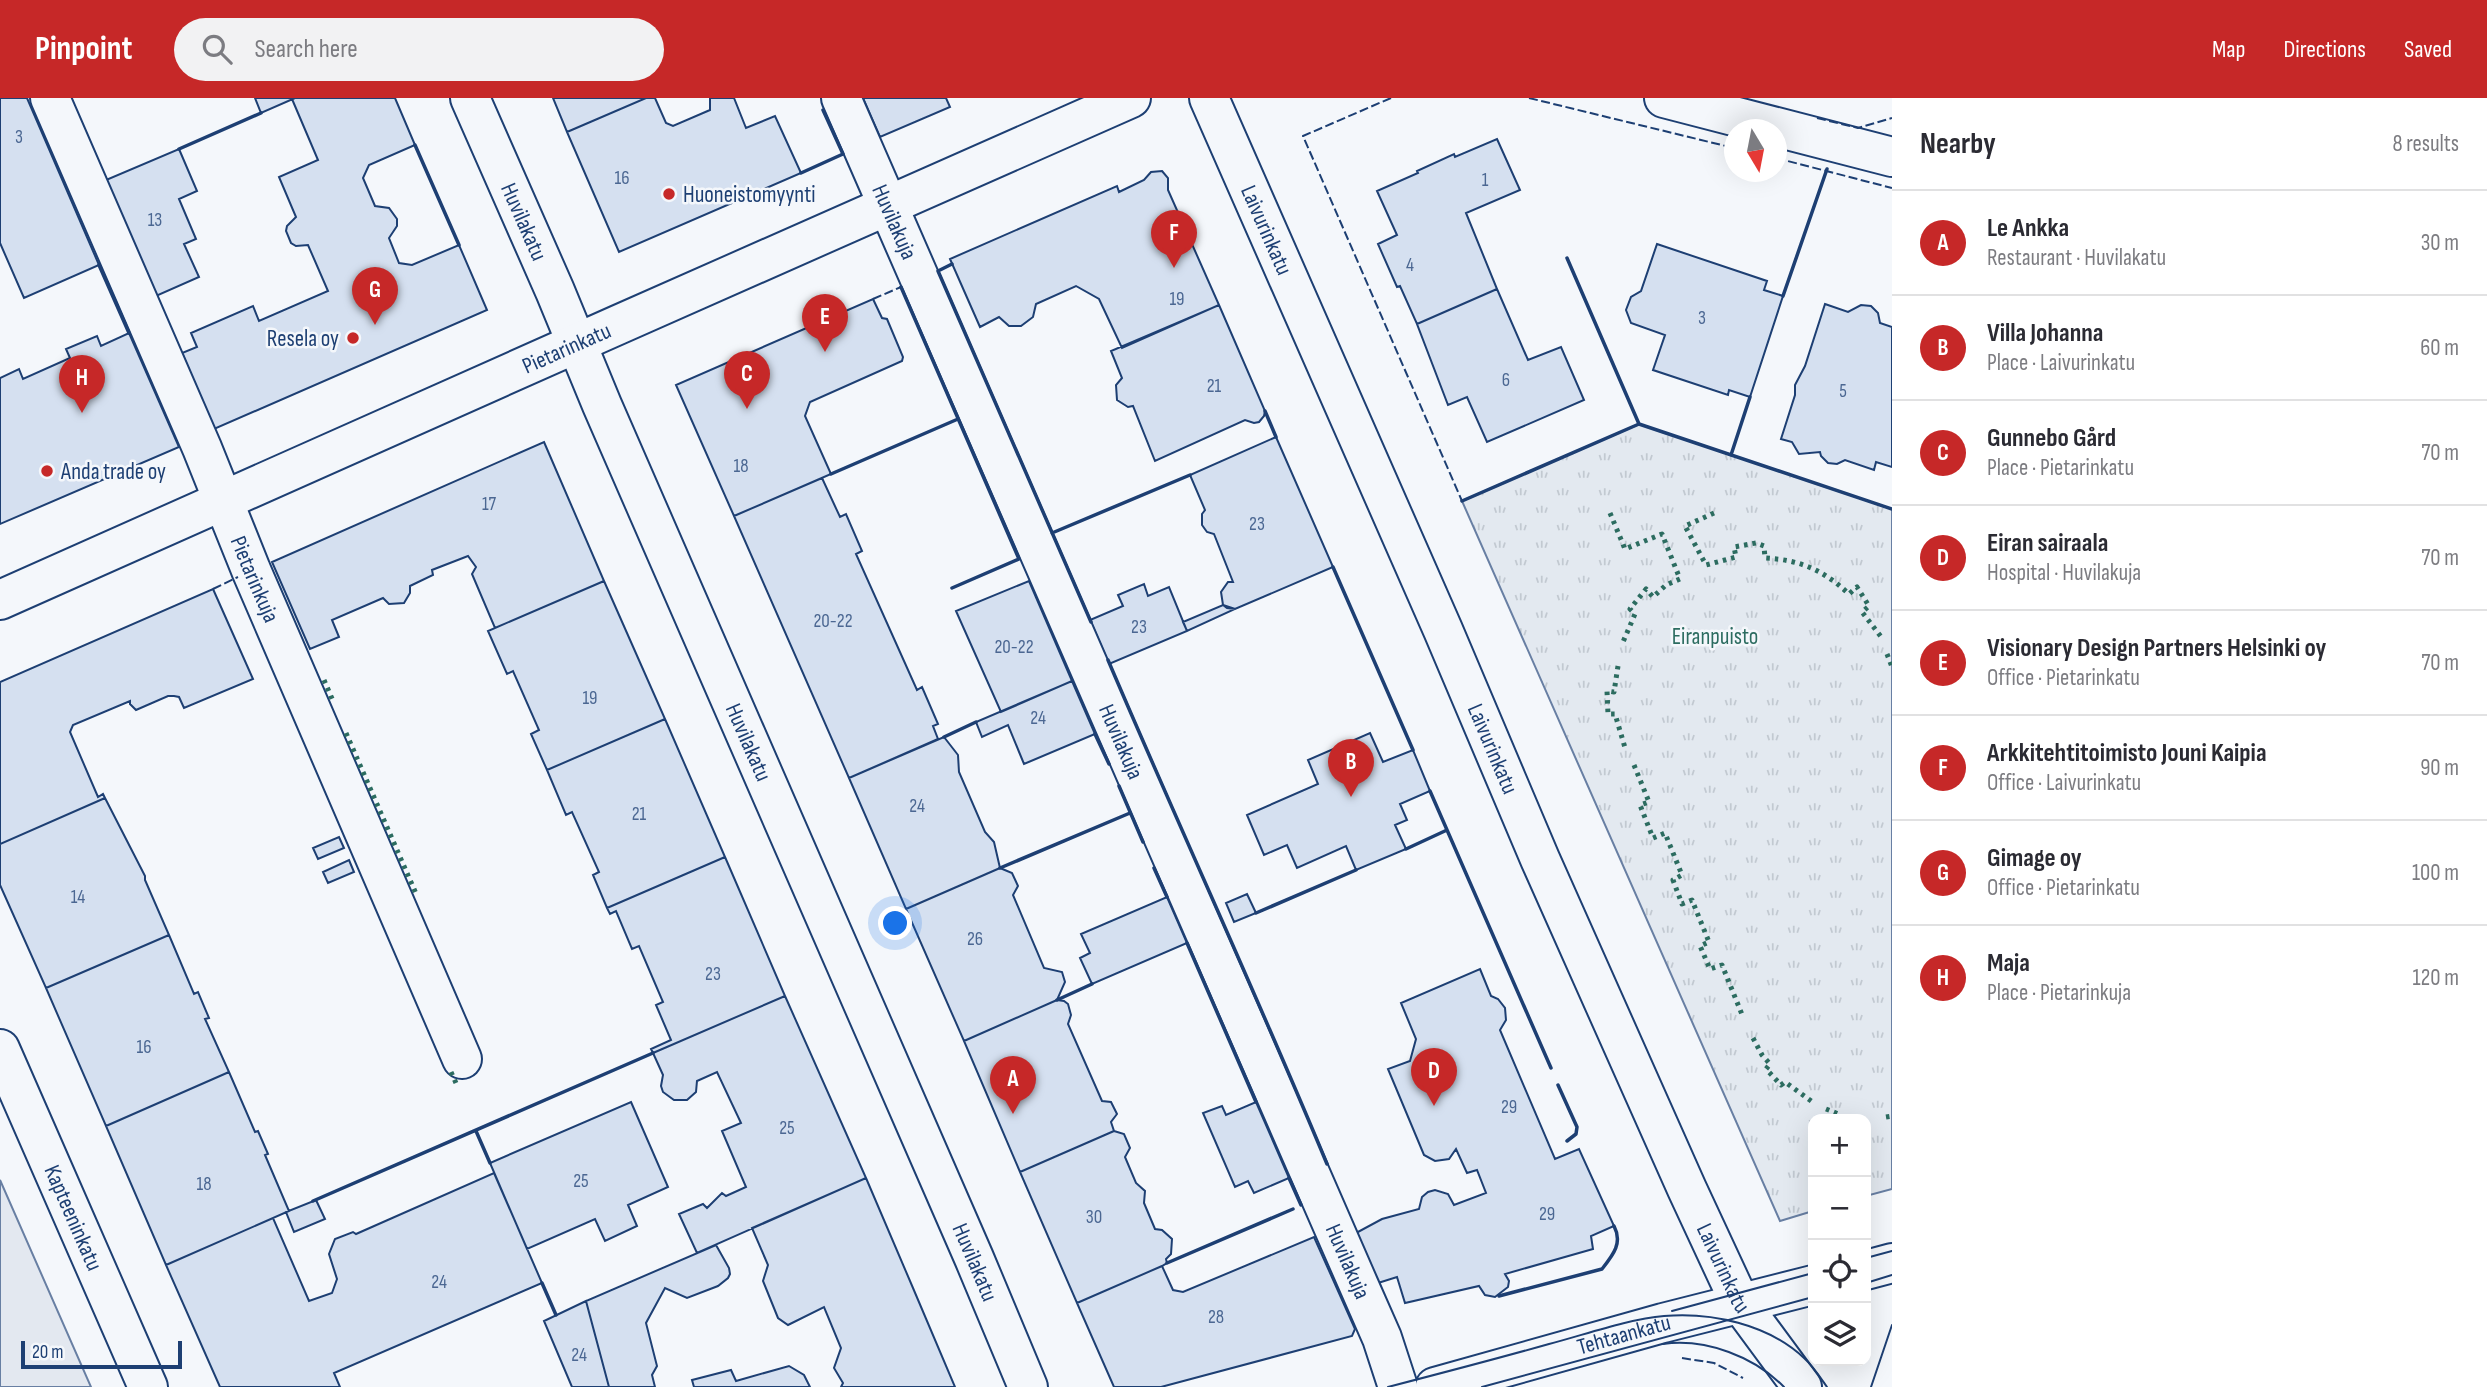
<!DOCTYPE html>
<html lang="en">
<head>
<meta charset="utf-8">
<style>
  body { margin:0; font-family:"Sofia Sans Condensed",sans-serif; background:#f2f2f3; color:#2b2b33 }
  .controls { position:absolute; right:21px; bottom:21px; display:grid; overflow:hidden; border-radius:14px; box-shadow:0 7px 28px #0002 }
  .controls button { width:63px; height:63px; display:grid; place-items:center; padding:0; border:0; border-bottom:2px solid #e1e1e2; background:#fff; color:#2b2b33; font:35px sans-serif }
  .compass { position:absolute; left:1724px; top:21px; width:63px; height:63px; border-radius:50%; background:#fff; box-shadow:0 7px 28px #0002; rotate:170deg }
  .scale { position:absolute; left:21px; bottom:18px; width:161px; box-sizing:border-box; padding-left:7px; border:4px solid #1d3f73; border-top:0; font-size:19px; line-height:24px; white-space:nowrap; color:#1d3f73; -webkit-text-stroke:5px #f4f7fb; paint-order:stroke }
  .you { position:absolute; left:896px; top:826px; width:24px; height:24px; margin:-18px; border:5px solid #fff; border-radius:50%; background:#1a73e8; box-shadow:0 0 0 10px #1a73e833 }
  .badge { display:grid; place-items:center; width:46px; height:46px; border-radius:50%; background:#c62828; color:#fff; font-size:23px; font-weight:700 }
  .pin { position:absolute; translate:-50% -58px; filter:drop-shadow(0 2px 4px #0008) }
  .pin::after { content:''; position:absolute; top:37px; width:24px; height:21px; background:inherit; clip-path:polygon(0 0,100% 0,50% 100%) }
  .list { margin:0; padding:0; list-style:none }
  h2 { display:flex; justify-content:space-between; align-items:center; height:91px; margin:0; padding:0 28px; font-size:30px }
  h2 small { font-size:23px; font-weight:400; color:#7c7c81 }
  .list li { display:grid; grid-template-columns:46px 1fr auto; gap:21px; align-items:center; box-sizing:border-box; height:105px; padding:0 28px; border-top:2px solid #e1e1e2 }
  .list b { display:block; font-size:26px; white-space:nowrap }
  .list p { margin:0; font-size:23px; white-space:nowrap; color:#7c7c81 }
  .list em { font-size:23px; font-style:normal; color:#7c7c81 }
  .icon { flex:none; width:38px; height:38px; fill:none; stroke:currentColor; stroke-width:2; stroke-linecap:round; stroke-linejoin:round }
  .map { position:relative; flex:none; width:1892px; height:1289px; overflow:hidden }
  header { display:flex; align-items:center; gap:42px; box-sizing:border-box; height:98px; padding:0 35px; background:#c62828; color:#fff }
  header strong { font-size:33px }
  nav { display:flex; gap:38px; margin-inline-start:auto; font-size:24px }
  .search { width:490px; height:63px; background:#f2f2f3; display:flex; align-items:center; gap:18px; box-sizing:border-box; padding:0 24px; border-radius:38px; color:#7c7c81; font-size:26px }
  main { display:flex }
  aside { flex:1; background:#fff }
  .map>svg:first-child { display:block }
  .park { fill:url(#park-tufts); stroke:#687fa3; stroke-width:2 }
  .parking { fill:#e3e8f0; stroke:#687fa3; stroke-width:2 }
  .building { fill:#d5e0f0; stroke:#1d3f73; stroke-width:2 }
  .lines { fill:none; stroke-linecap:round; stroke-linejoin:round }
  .minor-casing { stroke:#1d3f73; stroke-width:42 }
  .tertiary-casing { stroke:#1d3f73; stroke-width:42 }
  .minor { stroke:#f4f7fb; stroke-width:38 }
  .tertiary { stroke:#f4f7fb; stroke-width:38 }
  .tram { stroke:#1d3f73; stroke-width:2 }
  .hedge { stroke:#2c6c60; stroke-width:5; stroke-dasharray:3.5 5; stroke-linecap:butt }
  .fence { stroke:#1d3f73; stroke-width:2; stroke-dasharray:9 3.5; stroke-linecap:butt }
  .wall { stroke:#1d3f73; stroke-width:3.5 }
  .poi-dot { fill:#c62828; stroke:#f4f7fb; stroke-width:2.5 }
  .labels { text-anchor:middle; stroke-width:5; stroke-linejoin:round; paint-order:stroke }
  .number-label { font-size:19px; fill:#4b6792 }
  .poi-label { font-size:23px; fill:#1d3f73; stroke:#f4f7fb; text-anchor:start }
  .street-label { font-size:23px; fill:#1d3f73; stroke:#f4f7fb }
  .park-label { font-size:23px; fill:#2c6c60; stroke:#f4f7fb }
</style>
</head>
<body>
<header>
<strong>Pinpoint</strong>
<div class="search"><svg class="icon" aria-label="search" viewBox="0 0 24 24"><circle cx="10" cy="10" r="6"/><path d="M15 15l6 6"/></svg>Search here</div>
<nav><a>Map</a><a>Directions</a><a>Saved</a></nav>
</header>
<main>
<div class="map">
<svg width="1892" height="1289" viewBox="0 0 1892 1289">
  <defs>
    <pattern id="park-tufts" width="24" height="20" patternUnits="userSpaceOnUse" patternTransform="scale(1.75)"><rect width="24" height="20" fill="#e3e9f0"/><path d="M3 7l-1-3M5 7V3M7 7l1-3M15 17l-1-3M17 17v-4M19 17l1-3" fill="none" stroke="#c2c9d1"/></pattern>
  </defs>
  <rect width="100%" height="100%" fill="#f4f7fb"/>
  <path class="park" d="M1639 326 1892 411V1091L1866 1098V1021H1813V1113L1780 1123 1462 403Z"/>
  <path class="parking" d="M0 1082 91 1289H0Z"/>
  <path class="building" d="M0 0H27L99 167 24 200 0 145Z
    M255 0H295L261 15Z
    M295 0H395L415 47 369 67 363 80 375 108 389 110 397 121V128L389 140 399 165 412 167 459 147 487 212 214 331 182 255 197 249 191 235 253 208 259 223 328 193 308 147 296 148 291 145 286 133 287 128 296 119 279 79 318 62 292 1Z
    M553 0H646L567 34Z
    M646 0H655L666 25 673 28 710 12V0H734L746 30 775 18 801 75 619 154 567 34Z
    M863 0H946L950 9 880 39Z
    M1497 41 1520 92 1466 115 1497 191 1417 226 1400 188 1397 189 1378 146 1397 137 1377 93 1418 75 1417 73 1454 56 1455 59Z
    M179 51 197 93 179 101 196 141 184 146 199 179 156 198 106 82Z
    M1162 73 1168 80V92L1219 207 1122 250 1099 201 1076 188 1036 206 1033 219 1021 228H1009L999 219 980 229 950 161 1117 88 1119 94 1144 82 1151 74Z
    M1657 146 1767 183 1764 192 1783 198 1750 299 1729 292 1728 297 1653 272 1665 237 1631 225 1626 212 1631 199 1641 193Z
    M1497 191 1528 262 1561 249 1584 302 1487 344 1467 299 1448 307 1417 226Z
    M873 201 882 220 887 221 903 259 902 263 810 304 805 318 831 376 734 418 676 287Z
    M1825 206 1848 214 1861 207 1871 208 1878 215 1880 225 1892 229V369L1876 364 1874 372 1845 362 1837 366 1828 365 1821 358 1820 354 1799 356 1792 344 1781 341 1795 297V287L1805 268Z
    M1219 207 1265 313 1264 318 1259 324 1254 325 1245 322 1155 363 1133 308 1128 309 1117 302 1116 287 1122 280 1111 253Z
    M129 235 179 349 0 426V280L19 271 23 281 70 260 66 251 97 238 101 248Z
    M1276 339 1333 469 1235 511 1227 510 1223 507 1221 494 1228 484H1233L1214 436 1207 434 1202 427V416L1205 412 1190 377Z
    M544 344 604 483 495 530 472 476 476 469 468 458 432 472 433 477 410 488V495L404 505 389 506 383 500 332 522 339 539 310 551 272 464Z
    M822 380 840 419 846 416 862 453 856 456 917 592 922 589 938 626 933 628 938 641 849 680 734 418Z
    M604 483 665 621 547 672 531 636 539 632 513 573 507 576 488 533Z
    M1029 483 1072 583 1001 614 956 513Z
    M1144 486 1148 498 1169 489 1187 533 1109 566 1090 522 1123 508 1118 497Z
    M213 491 253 581 184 610 179 599 174 598H168L136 612 130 606V603L73 627 70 634 98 699 103 696 105 700 0 746V584Z
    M1223 507 1235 511 1187 533 1183 524Z
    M1072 583 1095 636 1024 666 1008 627 982 639 976 624Z
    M665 621 725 759 607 810 593 777 599 774 572 714 566 717 547 672Z
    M1370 635 1383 664 1413 652 1430 693 1400 706 1407 722 1395 727 1406 751 1356 772 1346 748 1297 770 1287 747 1264 757 1247 717 1318 686 1308 662Z
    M944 639 958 657 959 674 985 734 994 744 1000 770 906 811 849 680Z
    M105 700 145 778V782L169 837 46 890 0 787V746Z
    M339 739 344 750 318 761 313 750Z
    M725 759 785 898 653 955 651 951 671 942 656 907 663 904 639 848 632 851 616 813 610 816 607 810Z
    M349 762 354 774 328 785 323 774Z
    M1000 770 1012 775 1018 788 1013 797 1044 870 1062 874 1065 884 1057 902 964 943 906 811Z
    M1247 796 1256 815 1234 824 1226 805Z
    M1167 799 1187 845 1092 886 1080 860 1090 855 1081 836Z
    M169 837 194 896 198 894 209 920 205 921 229 974 106 1028 46 890Z
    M1480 871 1491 898 1498 901 1505 910 1506 922 1500 932 1555 1061 1579 1051 1614 1128 1591 1138 1593 1151 1505 1176 1509 1183 1508 1189 1495 1199 1485 1197 1479 1188 1405 1205 1397 1179 1378 1185 1356 1135 1382 1121 1419 1111 1422 1099 1428 1094 1435 1092 1448 1096 1454 1107 1486 1095 1477 1072 1467 1075 1456 1051 1449 1061 1435 1063 1424 1057 1388 971 1410 963 1416 941 1401 905Z
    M785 898 866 1080 697 1155 679 1116 703 1106 707 1110 722 1095 726 1098 746 1089 722 1033 741 1025 717 974 697 983 696 994 687 1002H674L663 994 661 988 663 977 653 955Z
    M1057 902 1064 903 1068 906 1071 917 1068 926 1102 1003 1111 1004 1117 1016 1111 1024 1114 1033 1020 1074 964 943Z
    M229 974 255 1034 258 1033 268 1056 265 1057 289 1113 166 1167 106 1028Z
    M631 1004 668 1089 628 1107 637 1128 605 1143 595 1121 527 1151 490 1065Z
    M1256 1004 1289 1080 1254 1095 1248 1083 1235 1089 1203 1015 1222 1008 1226 1017Z
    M1114 1033 1124 1036 1130 1050 1125 1059 1136 1085 1145 1093 1144 1105 1155 1131 1162 1132 1172 1141 1171 1156 1166 1161 1167 1165 1162 1168 1077 1205 1020 1074Z
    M494 1075 542 1185 334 1275 340 1289H220L166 1167 273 1120 309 1203 332 1195 337 1181 329 1156 335 1141 353 1134 356 1136Z
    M866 1080 913 1190 955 1289H841L843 1285 834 1270 841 1250 824 1209 788 1227 778 1220 763 1183 768 1167 752 1130Z
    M316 1102 325 1121 294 1134 286 1114Z
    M1314 1139 1355 1231 1352 1238 1161 1289H1114L1077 1205 1162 1168 1173 1192 1183 1194Z
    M716 1147 729 1170 730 1176 728 1180 718 1188 687 1200 665 1190 646 1225 657 1268 652 1277 655 1289H609L586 1203Z
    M586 1203 609 1289H572L544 1223Z
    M789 1268 804 1277 810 1289H694L692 1282 731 1272 736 1283Z"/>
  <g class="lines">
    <g class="minor-casing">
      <g id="minor">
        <path id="s1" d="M50 0 202 350 251 472 462 961"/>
        <path id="s2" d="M470 0 555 193 602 307 974 1160 1028 1289"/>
        <path id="s3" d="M841 0 1360 1190 1382 1240 1398 1289"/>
        <path id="s4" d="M1209 0 1443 532 1540 761 1687 1091 1740 1205 1802 1289"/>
        <path d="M1664 0 1892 59"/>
        <path id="s5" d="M0 502C376 333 754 167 1131 0"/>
        <path id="s6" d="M0 951 148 1289"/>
      </g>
    </g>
    <g class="tertiary-casing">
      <g id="tertiary">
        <path d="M1866 1172 1892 1165"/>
        <path id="s7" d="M1435 1289 1663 1225 1813 1187"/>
      </g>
    </g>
    <use href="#minor" class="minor"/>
    <use href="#tertiary" class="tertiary"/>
    <path class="tram" d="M1866 1160 1892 1153
      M1866 1185 1892 1177
      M1672 1213 1813 1175
      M1663 1246C1706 1240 1755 1259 1784 1289
      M1388 1289C1442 1275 1496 1261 1549 1246 1584 1237 1628 1221 1664 1218 1711 1214 1768 1226 1804 1260 1813 1268 1820 1279 1827 1289
      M1482 1289 1813 1199
      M1871 1289 1892 1227"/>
    <path class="hedge" d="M1610 415 1625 451 1662 436 1680 481 1666 487 1653 499 1646 491 1630 511 1635 516 1623 544
      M1714 415 1685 428 1706 467 1736 459 1734 449 1756 445 1764 448 1765 460C1801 462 1823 472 1849 496L1857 489 1869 508 1862 514 1882 540
      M1887 556 1892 569
      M1618 568 1614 594 1607 593 1608 616H1615L1626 653
      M324 582 333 603
      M346 635 417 798
      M1634 667 1649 704 1640 707 1653 740 1665 735 1682 777 1673 782 1682 806 1692 802 1709 844 1700 848 1710 871 1722 867 1743 919
      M1753 940 1762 957 1770 966 1766 971 1781 987 1785 984 1814 1005
      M451 974 456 985
      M1826 1011 1841 1017
      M1886 1019 1892 1018"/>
    <path class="fence" d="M1391 0 1303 38 1462 403
      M1529 0 1734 50
      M1817 20 1858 30 1892 20
      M1776 60 1892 90
      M873 201 901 189
      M213 491 238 479
      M1682 1260 1714 1265 1743 1280"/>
    <path class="wall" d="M415 47 459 147
      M179 51 261 15
      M801 75 843 56 823 12
      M1567 160 1639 326
      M952 166 938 173 1091 524
      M99 167 129 235
      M901 189 1019 461 952 490
      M1783 198 1827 71
      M1265 313 1276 339
      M1731 357 1750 299
      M831 376 958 321
      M1462 403 1639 326 1892 411
      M1052 435 1190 377
      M1333 469 1413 652
      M1108 562C1180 731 1257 897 1327 1066
      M1095 636 1109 666
      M944 639 976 624
      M1119 688 1143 744
      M1430 693 1551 970
      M1406 751 1447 732
      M1000 770 1130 715
      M1154 770 1167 799
      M1256 815 1356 772
      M1187 845 1256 1004
      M1057 902 1092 886
      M1558 987 1577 1029 1576 1036 1567 1043
      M476 1033 490 1065
      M1289 1080 1301 1107
      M313 1103 653 955
      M1167 1165 1293 1111
      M542 1185 556 1217
      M1499 1198 1602 1171C1613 1157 1623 1145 1614 1128"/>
  </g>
  <g class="poi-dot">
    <circle cx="669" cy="96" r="7"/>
    <circle cx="353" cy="240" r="7"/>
    <circle cx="47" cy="373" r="7"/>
  </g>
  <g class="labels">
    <g class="number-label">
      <text x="19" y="45">3</text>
      <text x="622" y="86">16</text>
      <text x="1485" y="88">1</text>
      <text x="155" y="128">13</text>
      <text x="1410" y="173">4</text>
      <text x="1177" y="207">19</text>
      <text x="1702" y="226">3</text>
      <text x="1506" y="288">6</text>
      <text x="1214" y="294">21</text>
      <text x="1843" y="299">5</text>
      <text x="741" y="374">18</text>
      <text x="489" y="412">17</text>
      <text x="1257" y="432">23</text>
      <text x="833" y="529">20-22</text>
      <text x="1139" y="535">23</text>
      <text x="1014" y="555">20-22</text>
      <text x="590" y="606">19</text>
      <text x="1038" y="626">24</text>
      <text x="917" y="714">24</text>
      <text x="639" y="722">21</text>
      <text x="78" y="805">14</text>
      <text x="975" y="847">26</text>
      <text x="713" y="882">23</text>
      <text x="144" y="955">16</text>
      <text x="1509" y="1015">29</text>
      <text x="787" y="1036">25</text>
      <text x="581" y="1089">25</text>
      <text x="204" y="1092">18</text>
      <text x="1547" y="1122">29</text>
      <text x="1094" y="1125">30</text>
      <text x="439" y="1190">24</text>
      <text x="1216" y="1225">28</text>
      <text x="579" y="1263">24</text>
    </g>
    <g class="poi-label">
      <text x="683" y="104">Huoneistomyynti</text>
      <text x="339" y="248" text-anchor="end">Resela oy</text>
      <text x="61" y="381">Anda trade oy</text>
    </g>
    <g class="street-label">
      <text dy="8" stroke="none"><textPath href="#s2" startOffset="135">Huvilakatu</textPath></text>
      <text dy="8" stroke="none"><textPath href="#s3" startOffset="135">Huvilakuja</textPath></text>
      <text dy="8" stroke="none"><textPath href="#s4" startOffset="144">Laivurinkatu</textPath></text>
      <text dy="8" stroke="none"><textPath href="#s5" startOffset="620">Pietarinkatu</textPath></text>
      <text dy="8" stroke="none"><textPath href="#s1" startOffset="523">Pietarinkuja</textPath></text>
      <text dy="8" stroke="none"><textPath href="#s2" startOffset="702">Huvilakatu</textPath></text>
      <text dy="8" stroke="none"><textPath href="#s3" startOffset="702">Huvilakuja</textPath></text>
      <text dy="8" stroke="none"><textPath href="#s4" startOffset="710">Laivurinkatu</textPath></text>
      <text dy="8" stroke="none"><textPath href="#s6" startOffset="184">Kapteeninkatu</textPath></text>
      <text dy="8" stroke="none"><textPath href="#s3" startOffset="1269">Huvilakuja</textPath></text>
      <text dy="8" stroke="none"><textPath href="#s2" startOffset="1269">Huvilakatu</textPath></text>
      <text dy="8" stroke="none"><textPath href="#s4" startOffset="1278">Laivurinkatu</textPath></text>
      <text dy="8" stroke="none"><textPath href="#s7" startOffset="196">Tehtaankatu</textPath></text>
    </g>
    <g class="park-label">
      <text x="1715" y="546">Eiranpuisto</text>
    </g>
  </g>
</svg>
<div class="controls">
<button>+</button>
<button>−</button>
<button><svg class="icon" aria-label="locate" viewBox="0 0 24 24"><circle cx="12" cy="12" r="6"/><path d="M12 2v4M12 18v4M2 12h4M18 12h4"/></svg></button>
<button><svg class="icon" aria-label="layers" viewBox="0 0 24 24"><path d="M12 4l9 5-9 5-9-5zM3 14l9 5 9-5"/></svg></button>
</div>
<svg class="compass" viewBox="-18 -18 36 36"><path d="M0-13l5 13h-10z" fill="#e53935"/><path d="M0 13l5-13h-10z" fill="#7c7c81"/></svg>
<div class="scale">20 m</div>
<div class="you"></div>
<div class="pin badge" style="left:1013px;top:1016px">A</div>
<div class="pin badge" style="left:1351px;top:699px">B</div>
<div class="pin badge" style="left:747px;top:311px">C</div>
<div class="pin badge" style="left:1434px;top:1008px">D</div>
<div class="pin badge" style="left:825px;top:254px">E</div>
<div class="pin badge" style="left:1174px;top:170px">F</div>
<div class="pin badge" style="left:375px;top:227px">G</div>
<div class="pin badge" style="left:82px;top:315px">H</div>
</div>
<aside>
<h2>Nearby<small>8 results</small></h2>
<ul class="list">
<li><span class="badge">A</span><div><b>Le Ankka</b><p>Restaurant · Huvilakatu</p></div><em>30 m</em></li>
<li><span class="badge">B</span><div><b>Villa Johanna</b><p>Place · Laivurinkatu</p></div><em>60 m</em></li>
<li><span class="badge">C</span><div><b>Gunnebo Gård</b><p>Place · Pietarinkatu</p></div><em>70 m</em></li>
<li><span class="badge">D</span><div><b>Eiran sairaala</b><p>Hospital · Huvilakuja</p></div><em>70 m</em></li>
<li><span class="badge">E</span><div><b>Visionary Design Partners Helsinki oy</b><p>Office · Pietarinkatu</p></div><em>70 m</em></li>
<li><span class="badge">F</span><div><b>Arkkitehtitoimisto Jouni Kaipia</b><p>Office · Laivurinkatu</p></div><em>90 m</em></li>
<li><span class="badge">G</span><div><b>Gimage oy</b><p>Office · Pietarinkatu</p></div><em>100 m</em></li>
<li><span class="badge">H</span><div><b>Maja</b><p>Place · Pietarinkuja</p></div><em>120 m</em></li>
</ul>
</aside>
</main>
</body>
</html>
